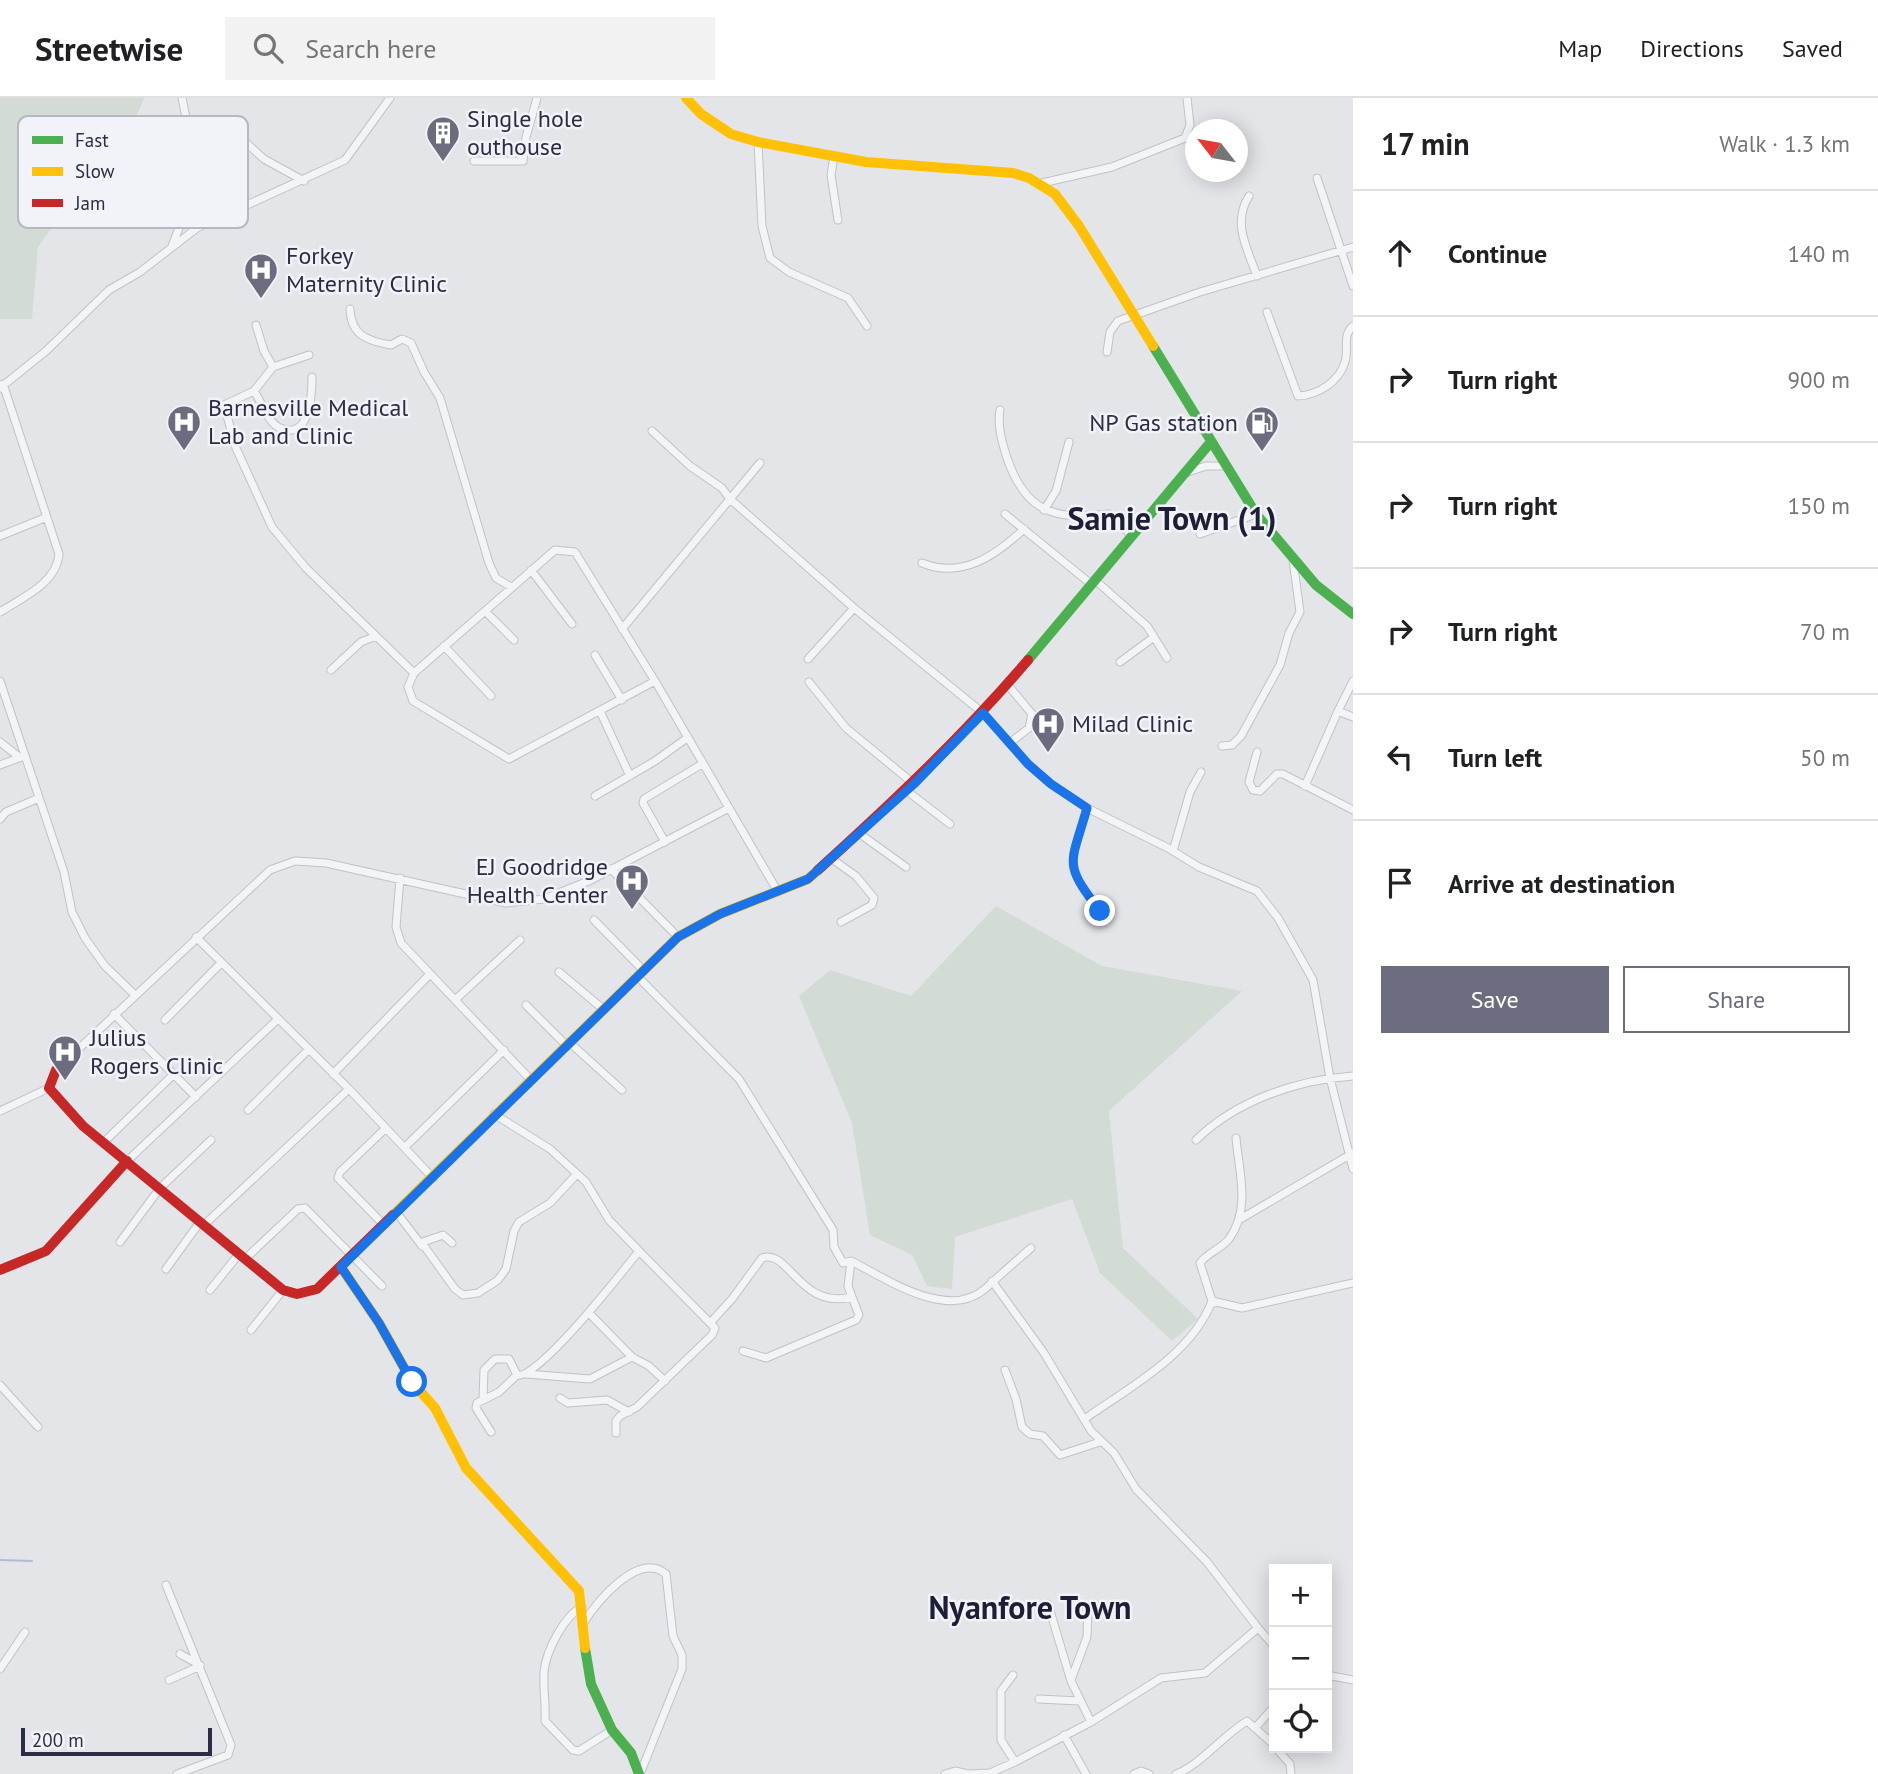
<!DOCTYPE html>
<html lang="en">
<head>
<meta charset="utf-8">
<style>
  body { margin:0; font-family:"PT Sans",sans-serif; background:#f2f2f2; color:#202124 }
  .controls { position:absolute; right:21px; bottom:21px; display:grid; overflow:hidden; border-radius:0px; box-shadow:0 4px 18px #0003 }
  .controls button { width:63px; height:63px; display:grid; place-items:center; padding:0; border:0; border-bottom:2px solid #e0e0e0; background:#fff; color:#202124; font:35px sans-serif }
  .compass { position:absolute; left:1185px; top:21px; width:63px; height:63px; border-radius:50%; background:#fff; box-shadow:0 4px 18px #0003; rotate:301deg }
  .scale { position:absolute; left:21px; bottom:18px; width:191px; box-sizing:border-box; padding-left:7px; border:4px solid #2a2d44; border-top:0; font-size:19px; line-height:24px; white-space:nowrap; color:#2a2d44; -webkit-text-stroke:5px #f2f3f8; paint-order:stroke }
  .stop { position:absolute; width:21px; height:21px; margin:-16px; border:5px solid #1a73e8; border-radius:50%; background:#fff }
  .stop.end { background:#1a73e8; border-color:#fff; box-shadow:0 2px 7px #0008 }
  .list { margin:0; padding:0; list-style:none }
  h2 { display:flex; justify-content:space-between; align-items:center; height:91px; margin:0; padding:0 28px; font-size:30px }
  h2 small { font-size:23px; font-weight:400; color:#757577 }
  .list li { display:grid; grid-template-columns:46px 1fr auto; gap:21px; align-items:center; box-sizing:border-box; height:126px; padding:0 28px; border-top:2px solid #e0e0e0 }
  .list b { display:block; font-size:26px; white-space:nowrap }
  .list em { font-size:23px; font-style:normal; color:#757577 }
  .actions { display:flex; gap:14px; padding:21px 28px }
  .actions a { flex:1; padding:16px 0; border:2px solid #6b6d7e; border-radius:0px; text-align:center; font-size:24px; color:#6b6d7e }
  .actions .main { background:#6b6d7e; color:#fff }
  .icon { flex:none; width:38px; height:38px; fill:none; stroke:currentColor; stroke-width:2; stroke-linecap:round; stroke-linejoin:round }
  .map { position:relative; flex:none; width:1353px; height:1676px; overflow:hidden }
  header { display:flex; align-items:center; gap:42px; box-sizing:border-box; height:98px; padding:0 35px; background:#fff; border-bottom:2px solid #e0e0e0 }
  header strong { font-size:33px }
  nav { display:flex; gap:38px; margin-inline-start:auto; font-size:24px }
  .search { width:490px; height:63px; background:#f2f2f2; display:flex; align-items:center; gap:18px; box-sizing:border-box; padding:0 24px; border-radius:0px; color:#757577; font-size:26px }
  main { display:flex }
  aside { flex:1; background:#fff }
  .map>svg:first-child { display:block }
  .green { fill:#d2dcd4 }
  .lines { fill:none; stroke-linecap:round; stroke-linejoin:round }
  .stream { stroke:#b2bbd5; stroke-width:2 }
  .street-casing { stroke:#c1c2c7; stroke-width:9 }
  .street { stroke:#f3f4f6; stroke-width:7 }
  .fast { stroke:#4caf50; stroke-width:10 }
  .slow { stroke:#ffc107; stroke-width:10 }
  .jam { stroke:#c62828; stroke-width:10 }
  .route { stroke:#1a73e8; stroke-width:9 }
  .labels { text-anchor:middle; stroke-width:5; stroke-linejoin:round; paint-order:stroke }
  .poi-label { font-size:24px; fill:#2a2d44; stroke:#f2f3f8; text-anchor:start }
  .district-label { font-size:32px; font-weight:bold; fill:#1c1f35; stroke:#f2f3f8 }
  .key { fill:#f2f3f8; stroke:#b6b8c2; stroke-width:2 }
  .key-label { font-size:19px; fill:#2a2d44 }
</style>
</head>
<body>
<header>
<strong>Streetwise</strong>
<div class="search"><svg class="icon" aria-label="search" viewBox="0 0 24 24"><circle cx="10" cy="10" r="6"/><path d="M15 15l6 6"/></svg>Search here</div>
<nav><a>Map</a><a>Directions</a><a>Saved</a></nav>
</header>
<main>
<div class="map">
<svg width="1353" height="1676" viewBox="0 0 1353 1676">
  <rect width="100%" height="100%" fill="#e4e5e9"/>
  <path class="green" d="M0 0H144L131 31 92 73 38 149 32 221H0Z
    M996 808 1102 868 1242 893 1109 1013 1123 1150 1198 1221 1172 1243 1100 1175 1072 1101 955 1139 952 1191 927 1188 912 1157 870 1137 852 1025 799 898 830 872 911 898Z"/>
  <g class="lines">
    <path class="stream" d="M0 1462 32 1463"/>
    <g class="street-casing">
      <path id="street" d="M182 0 189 34 197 130
        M189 34 217 29 231 31 264 61 304 83
        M758 44 762 128 770 160 789 174 848 200 867 228
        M834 58 831 77 838 122
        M474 63H523L526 39 537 0
        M1317 80 1353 188
        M1042 85 1112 69 1185 40 1190 27 1187 0
        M1249 98C1232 125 1247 150 1257 178
        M172 148 193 94
        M350 211C351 237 367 243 391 247L402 241 411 245 424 274 440 300 489 465 496 480 511 489
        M1267 214 1298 298C1318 297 1339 284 1345 264 1349 252 1342 237 1353 228
        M256 227 264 253 273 269
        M1107 254 1110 234 1118 223 1200 194 1353 149
        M309 257 273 269 254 293 224 307 236 350 272 429 306 470 414 575
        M0 290 46 253 109 192 140 174 197 130 345 62 390 0
        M254 293C262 304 267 324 280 330 310 343 312 297 312 279
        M1000 312C997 328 1002 344 1007 360 1026 415 1054 422 1109 416L1131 437
        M652 333 690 368 722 390 730 401 760 365
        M1185 375 1206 368H1225
        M1044 412 1056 393 1069 344
        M1005 416 1091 486
        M1200 436 1256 416
        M0 438 47 419
        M922 465C962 481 995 458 1024 431
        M531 472 572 526
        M1095 482 1147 528 1154 539 1120 564
        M485 513 514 542
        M0 514C22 500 57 485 59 456L3 286
        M622 531 730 401 854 510 983 615 1028 666 1051 686 1087 710 1168 750 1199 769 1257 793 1278 820 1313 882 1330 980 1353 1071
        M1154 539 1167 560
        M444 548 491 598
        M595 557 622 602
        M808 561 854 510
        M331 572 361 544 376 538
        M0 583 64 774 72 814 85 840 105 868 135 897
        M655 583 509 661 413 603 408 589 414 575 555 452 575 454 655 583 778 794
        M1353 583 1338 613 1353 619
        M809 584 846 630 914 686
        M1007 586 1032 616 1029 630 1011 644
        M600 613 630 678
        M0 644 19 659
        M1222 648 1232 647 1241 638 1280 567 1289 535 1300 514 1293 462
        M1257 654 1249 684 1253 692 1260 693 1277 676H1283L1353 712
        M0 667 24 658
        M1305 688 1338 613
        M907 693 950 726
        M595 698 655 663 687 640
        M1087 710C1071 767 1062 764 1100 813
        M0 721 6 714 39 700
        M860 736 906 769
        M665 744 643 705 644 701 702 666
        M1173 753 1190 694 1201 674
        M832 761 856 778 874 800 872 807 841 824
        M611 771 678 839
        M400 780 396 829 401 845 530 981
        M594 822 644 873
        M196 839 349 991 433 1080
        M559 874 603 911
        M638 879 739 981 833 1132 834 1149 843 1165 851 1163C887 1181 948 1224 986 1190 1001 1176 1016 1163 1031 1150
        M456 901 520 842
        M526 907 566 947
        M114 916 196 999
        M165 922 221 865
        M569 944 622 992
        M56 972 270 772 295 763 326 765 506 805 544 801 591 782 729 710
        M333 976 430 876
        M248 1012 309 951
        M0 1013 49 990
        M1236 1040C1239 1074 1251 1111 1229 1141 1221 1151 1207 1155 1200 1165L1212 1203 1242 1210 1353 1185
        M1196 1042C1237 1002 1297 982 1353 978
        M104 1044 174 976
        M405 1049 504 952
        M127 1063 278 921
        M397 1115 422 1148
        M1242 1120 1353 1055
        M204 1127 349 991
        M384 1127 338 1080 340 1074 386 1030
        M120 1144 160 1090 211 1042
        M420 1145 443 1137 452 1145
        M422 1145 455 1191 463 1197 478 1195 498 1182 506 1171 514 1133 519 1124 550 1105 576 1077
        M245 1161 298 1111 305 1110 382 1188
        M851 1163 848 1188 852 1199
        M166 1171 200 1124
        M992 1183 1044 1255 1091 1333 1114 1355 1136 1391 1207 1464 1258 1530
        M210 1192 239 1156
        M589 1215 632 1259 649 1268 665 1283
        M711 1224 732 1201 762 1160C789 1150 799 1212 852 1199L859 1217 856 1222 766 1260 743 1253
        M251 1232 283 1192
        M1005 1272 1016 1301 1022 1329 1030 1336 1043 1338 1060 1357 1100 1344
        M526 1276 590 1281 632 1259
        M0 1287 38 1329
        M483 1300 484 1272 495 1261H509L517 1277
        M560 1300 568 1305 607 1302 629 1314
        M1086 1320C1130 1289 1192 1256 1212 1203
        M491 1334 476 1310 477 1305 499 1294 517 1277C537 1283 623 1173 639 1153L609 1122 586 1084 550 1051 494 1016
        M616 1335V1323L620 1318 637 1309 712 1237 715 1230 639 1153
        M166 1487 231 1647 228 1657 177 1676
        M1048 1506 1071 1583 1091 1624
        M582 1509C564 1518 546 1553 544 1574 543 1590 546 1607 545 1623L573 1652 579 1653 612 1632
        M582 1527C596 1505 638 1452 666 1476L673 1538 682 1557V1571L640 1676
        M180 1556 200 1567
        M0 1571 25 1534
        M1013 1577 1001 1593V1642L1015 1664
        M1327 1577 1353 1582
        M169 1582 200 1568
        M1071 1582 1087 1539 1088 1510 1095 1506
        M1039 1601 1079 1603
        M1255 1630 1274 1609
        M1064 1637 1086 1676
        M1276 1650 1290 1666 1291 1676
        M945 1676 955 1673 968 1676
        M969 1676 990 1675 1015 1664 1091 1624 1161 1580 1205 1575 1258 1530 1274 1548
        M1134 1676 1141 1673 1149 1676
        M1176 1676C1202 1666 1222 1638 1247 1623L1274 1647"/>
    </g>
    <use href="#street" class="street"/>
    <path class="fast" d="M1153 248 1256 416 1316 487 1353 516
      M1028 562 1210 345
      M585 1550 591 1586 612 1632 631 1655 639 1676"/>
    <path class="slow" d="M686 0 701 16 731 36 758 44 866 64 1013 75 1029 80 1055 96 1079 128 1153 248
      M393 1117 678 839 720 816 808 781 818 772
      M341 1169 379 1225 412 1284 435 1310 466 1370 579 1493 585 1550"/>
    <path class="jam" d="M818 772C892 705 963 638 1028 562
      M56 972 49 990 83 1028 283 1192 297 1196 317 1191 393 1117
      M0 1172 46 1153 127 1063"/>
  </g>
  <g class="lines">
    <path class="route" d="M412 1284 379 1225 341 1169 678 839 720 816 808 781 914 686 983 615 1028 666 1051 686 1087 710C1071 767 1062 764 1100 813"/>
  </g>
  <defs>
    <g id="building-pin" transform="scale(1.75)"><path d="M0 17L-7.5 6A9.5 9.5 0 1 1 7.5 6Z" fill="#6b6d7e" stroke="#f2f3f8"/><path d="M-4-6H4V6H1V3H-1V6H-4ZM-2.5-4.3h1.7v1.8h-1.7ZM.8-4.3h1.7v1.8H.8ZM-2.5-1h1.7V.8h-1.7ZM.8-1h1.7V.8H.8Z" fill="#fff"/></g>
    <g id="hospital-pin" transform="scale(1.75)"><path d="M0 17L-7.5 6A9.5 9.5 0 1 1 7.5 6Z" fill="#6b6d7e" stroke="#f2f3f8"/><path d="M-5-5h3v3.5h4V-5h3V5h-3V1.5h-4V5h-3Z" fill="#fff"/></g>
    <g id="fuel-pin" transform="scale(1.75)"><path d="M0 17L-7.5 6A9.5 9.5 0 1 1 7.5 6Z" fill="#6b6d7e" stroke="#f2f3f8"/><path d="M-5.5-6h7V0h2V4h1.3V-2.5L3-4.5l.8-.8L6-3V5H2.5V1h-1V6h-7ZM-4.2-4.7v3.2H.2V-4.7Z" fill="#fff"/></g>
  </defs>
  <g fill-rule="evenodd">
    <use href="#building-pin" x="443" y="35"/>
    <use href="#hospital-pin" x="261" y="172"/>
    <use href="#hospital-pin" x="184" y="324"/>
    <use href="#fuel-pin" x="1262" y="325"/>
    <use href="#hospital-pin" x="1048" y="626"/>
    <use href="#hospital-pin" x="632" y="783"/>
    <use href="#hospital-pin" x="65" y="954"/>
  </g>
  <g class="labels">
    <g class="poi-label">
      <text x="467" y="29">Single hole<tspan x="467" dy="28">outhouse</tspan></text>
      <text x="286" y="166">Forkey<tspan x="286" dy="28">Maternity Clinic</tspan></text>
      <text x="208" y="318">Barnesville Medical<tspan x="208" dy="28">Lab and Clinic</tspan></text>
      <text x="1238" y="333" text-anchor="end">NP Gas station</text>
      <text x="1072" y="634">Milad Clinic</text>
      <text x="608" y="777" text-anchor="end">EJ Goodridge<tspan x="608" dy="28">Health Center</tspan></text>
      <text x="90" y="948">Julius<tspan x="90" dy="28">Rogers Clinic</tspan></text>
    </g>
    <g class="district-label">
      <text x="1172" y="432">Samie Town (1)</text>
      <text x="1030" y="1521">Nyanfore Town</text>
    </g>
  </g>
  <rect x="18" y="18" width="230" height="112" rx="10" class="key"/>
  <rect x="32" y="38" width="31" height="8" fill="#4caf50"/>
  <rect x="32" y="69" width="31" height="9" fill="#ffc107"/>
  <rect x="32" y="101" width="31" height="8" fill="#c62828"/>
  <g class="key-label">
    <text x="75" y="49">Fast</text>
    <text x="75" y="80">Slow</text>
    <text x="75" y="112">Jam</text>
  </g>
</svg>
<div class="controls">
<button>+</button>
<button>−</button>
<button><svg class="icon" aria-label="locate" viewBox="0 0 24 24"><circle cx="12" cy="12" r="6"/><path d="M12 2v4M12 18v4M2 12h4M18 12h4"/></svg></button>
</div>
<svg class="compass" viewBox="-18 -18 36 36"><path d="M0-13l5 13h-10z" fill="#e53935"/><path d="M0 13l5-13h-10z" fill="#757577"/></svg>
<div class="scale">200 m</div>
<div class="stop" style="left:412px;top:1284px"></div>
<div class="stop end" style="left:1100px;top:813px"></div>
</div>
<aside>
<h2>17 min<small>Walk · 1.3 km</small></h2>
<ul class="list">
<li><svg class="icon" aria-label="ahead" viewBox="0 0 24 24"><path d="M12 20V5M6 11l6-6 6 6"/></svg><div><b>Continue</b></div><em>140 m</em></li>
<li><svg class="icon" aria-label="right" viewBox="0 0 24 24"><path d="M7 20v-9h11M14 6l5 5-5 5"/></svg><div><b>Turn right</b></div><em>900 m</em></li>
<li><svg class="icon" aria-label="right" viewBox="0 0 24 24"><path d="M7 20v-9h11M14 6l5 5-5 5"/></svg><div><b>Turn right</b></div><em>150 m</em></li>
<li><svg class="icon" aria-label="right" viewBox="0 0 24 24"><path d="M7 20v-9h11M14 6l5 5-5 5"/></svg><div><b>Turn right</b></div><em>70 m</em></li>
<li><svg class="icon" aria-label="left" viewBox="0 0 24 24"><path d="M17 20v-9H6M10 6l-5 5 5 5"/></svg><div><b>Turn left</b></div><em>50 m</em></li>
<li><svg class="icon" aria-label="arrive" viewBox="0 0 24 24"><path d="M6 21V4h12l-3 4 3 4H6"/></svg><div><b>Arrive at destination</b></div></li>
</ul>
<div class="actions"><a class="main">Save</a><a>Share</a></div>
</aside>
</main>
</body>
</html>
